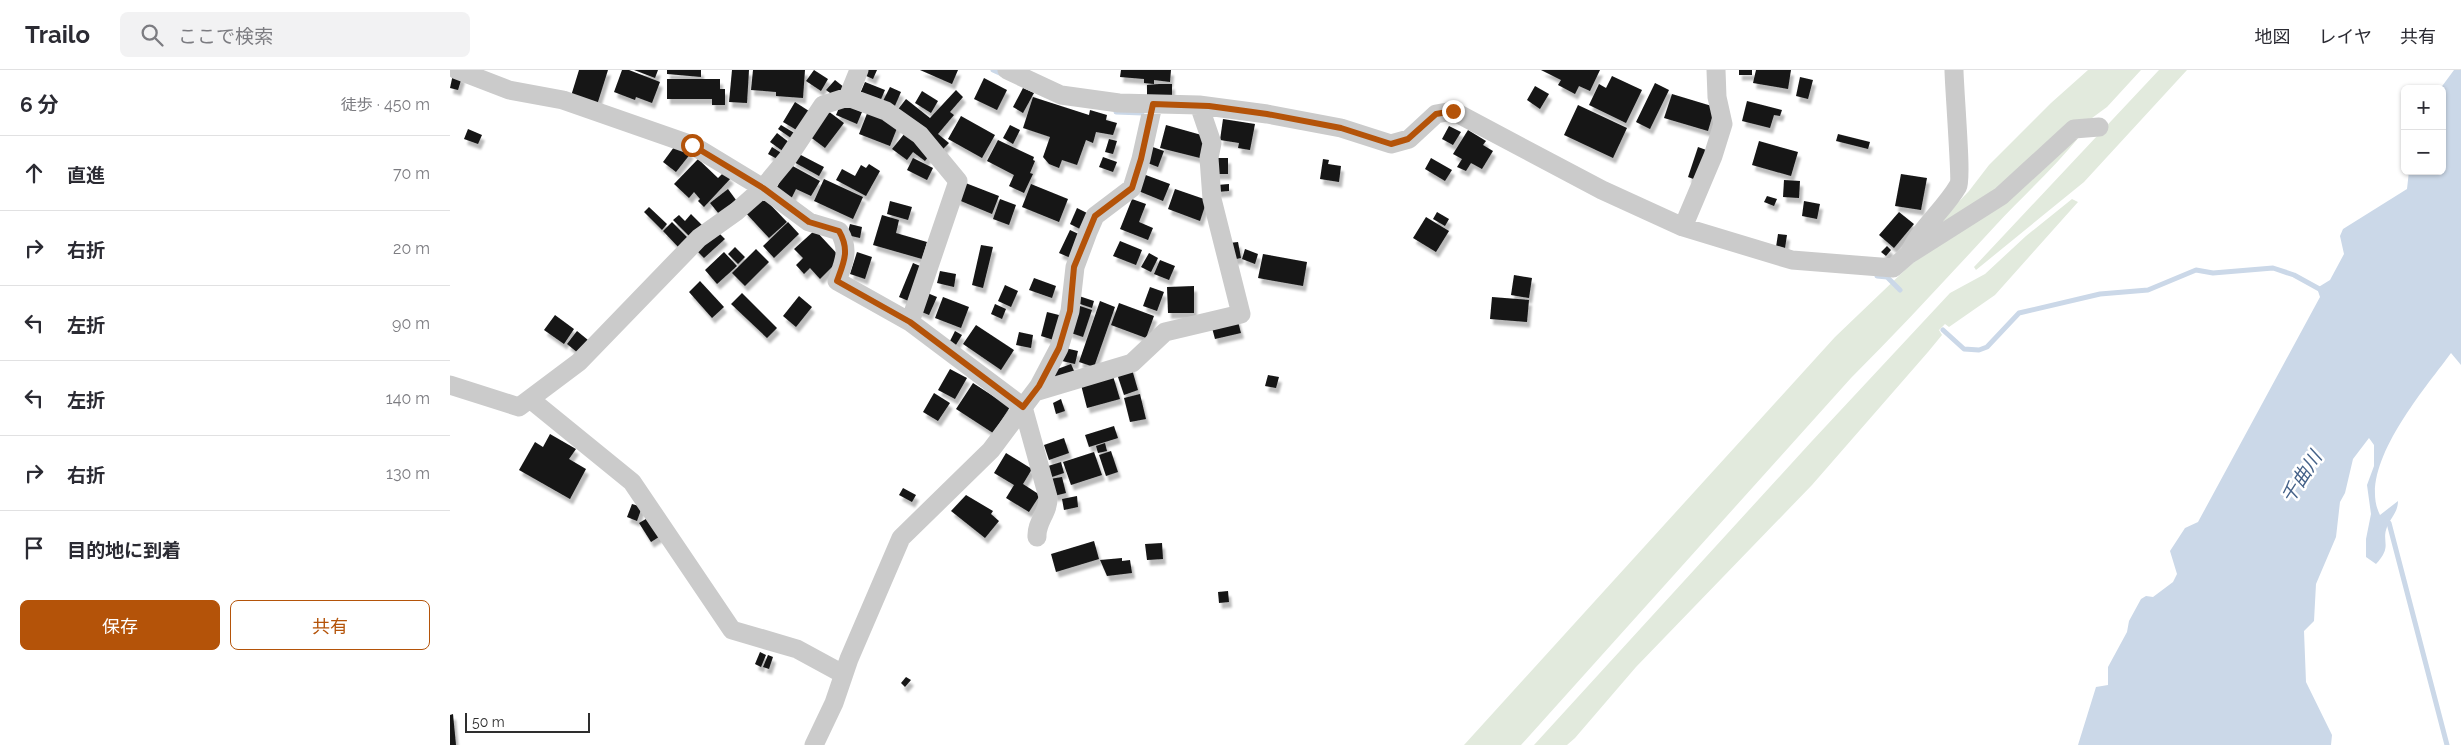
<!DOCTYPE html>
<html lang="ja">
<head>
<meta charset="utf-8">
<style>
  body { margin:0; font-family:Raleway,"Noto Sans JP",sans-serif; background:#f2f2f3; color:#2b2b33 }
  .controls { position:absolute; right:15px; top:15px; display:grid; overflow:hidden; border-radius:8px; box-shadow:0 1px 4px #0004 }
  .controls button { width:45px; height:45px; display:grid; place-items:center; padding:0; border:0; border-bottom:1px solid #e1e1e2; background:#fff; color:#2b2b33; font:25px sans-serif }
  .scale { position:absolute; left:15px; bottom:12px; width:125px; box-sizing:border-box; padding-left:5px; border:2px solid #2e2e2e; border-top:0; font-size:14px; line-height:18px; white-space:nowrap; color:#2e2e2e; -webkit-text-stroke:4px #fff; paint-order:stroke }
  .stop { position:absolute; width:15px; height:15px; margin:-11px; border:4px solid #b45309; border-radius:50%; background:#fff }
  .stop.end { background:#b45309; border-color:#fff; box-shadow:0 1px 5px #0008 }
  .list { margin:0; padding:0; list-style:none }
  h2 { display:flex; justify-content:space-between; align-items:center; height:65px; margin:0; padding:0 20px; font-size:21px }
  h2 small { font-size:16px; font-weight:400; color:#7c7c81 }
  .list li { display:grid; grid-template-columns:32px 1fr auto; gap:15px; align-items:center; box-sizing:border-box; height:75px; padding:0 20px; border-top:1px solid #e1e1e2 }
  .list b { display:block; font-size:19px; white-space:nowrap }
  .list em { font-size:16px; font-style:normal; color:#7c7c81 }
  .actions { display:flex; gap:10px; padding:15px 20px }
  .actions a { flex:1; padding:11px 0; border:1px solid #b45309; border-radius:8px; text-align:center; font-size:18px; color:#b45309 }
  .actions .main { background:#b45309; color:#fff }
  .icon { flex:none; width:28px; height:28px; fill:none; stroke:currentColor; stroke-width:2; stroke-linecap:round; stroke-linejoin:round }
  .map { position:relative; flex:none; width:2011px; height:675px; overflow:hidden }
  header { display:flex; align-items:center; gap:30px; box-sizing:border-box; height:70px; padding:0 25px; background:#fff; border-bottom:1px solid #e1e1e2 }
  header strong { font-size:24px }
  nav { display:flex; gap:28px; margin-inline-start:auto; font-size:18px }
  .search { width:350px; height:45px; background:#f2f2f3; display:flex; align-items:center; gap:12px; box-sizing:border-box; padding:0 18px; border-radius:8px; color:#7c7c81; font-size:19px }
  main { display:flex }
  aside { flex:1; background:#fff }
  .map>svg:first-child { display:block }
  .green { fill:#e2eadd }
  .water { fill:#cbd8e8 }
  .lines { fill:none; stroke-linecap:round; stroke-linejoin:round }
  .stream { stroke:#cbd8e8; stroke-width:5 }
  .building { fill:#151515; filter:url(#shadow) }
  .minor { stroke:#cbcbcb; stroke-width:19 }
  .route { stroke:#b45309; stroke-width:6 }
  .labels { text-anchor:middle; stroke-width:5; stroke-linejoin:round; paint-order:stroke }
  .water-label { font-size:19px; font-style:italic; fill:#446188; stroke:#fff }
</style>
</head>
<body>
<header>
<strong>Trailo</strong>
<div class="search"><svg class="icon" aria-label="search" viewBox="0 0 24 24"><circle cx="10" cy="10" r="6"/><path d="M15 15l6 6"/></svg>ここで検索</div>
<nav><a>地図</a><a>レイヤ</a><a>共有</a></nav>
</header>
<main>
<aside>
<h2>6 分<small>徒歩 · 450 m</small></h2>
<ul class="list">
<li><svg class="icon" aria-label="ahead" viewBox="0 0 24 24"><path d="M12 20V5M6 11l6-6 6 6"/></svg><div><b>直進</b></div><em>70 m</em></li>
<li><svg class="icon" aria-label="right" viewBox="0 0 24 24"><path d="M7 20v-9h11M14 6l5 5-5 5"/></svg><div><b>右折</b></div><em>20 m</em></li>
<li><svg class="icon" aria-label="left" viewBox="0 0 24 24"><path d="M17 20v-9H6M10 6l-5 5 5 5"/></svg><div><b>左折</b></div><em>90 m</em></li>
<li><svg class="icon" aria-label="left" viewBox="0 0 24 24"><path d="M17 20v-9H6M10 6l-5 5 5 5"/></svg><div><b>左折</b></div><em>140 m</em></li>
<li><svg class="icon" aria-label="right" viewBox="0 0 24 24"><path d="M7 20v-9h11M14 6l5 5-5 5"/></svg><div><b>右折</b></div><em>130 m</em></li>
<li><svg class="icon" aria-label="arrive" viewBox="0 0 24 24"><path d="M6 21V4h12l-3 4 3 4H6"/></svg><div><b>目的地に到着</b></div></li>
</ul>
<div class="actions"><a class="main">保存</a><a>共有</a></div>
</aside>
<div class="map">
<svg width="2011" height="675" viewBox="0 0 2011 675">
  <defs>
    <filter id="shadow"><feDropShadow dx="3" dy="5.5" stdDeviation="1" flood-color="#0004"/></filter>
  </defs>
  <rect width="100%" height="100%" fill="#fff"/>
  <path class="green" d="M1638 0H1691L1657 37 1642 48 1620 55 1550 120 1470 172 1519 121 1539 95 1601 33Z
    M1709 0H1737L1634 112 1526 200 1524 197Z
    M1630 66C1604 98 1574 125 1546 155 1498 207 1450 259 1401 308L1071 675H1014L1385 267 1455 200 1495 166Z
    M1622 129 1628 132 1545 225 1499 257 1495 254 1489 260 1492 265 1478 282 1362 415 1186 597 1125 668 1117 675H1084L1362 371 1500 223 1535 204 1576 166Z"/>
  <path class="water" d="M2004 0H2011V295L2001 283C1974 320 1906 398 1930 445L1948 431C1948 442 1941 447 1937 457 1931 472 1943 476 1926 494L1916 487V469L1921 444 1917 415 1924 396V375L1919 368 1903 389 1895 423 1890 432 1886 467 1866 514 1864 551 1854 561 1856 612 1882 665 1881 675H1628L1646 617 1658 615V597L1677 562 1679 551 1691 529 1696 526 1703 527 1723 512 1727 504 1720 481 1735 458 1748 452 1870 227 1867 218 1880 210 1894 184 1890 166 1893 159 1957 119 1959 101H1992V19H1990Z"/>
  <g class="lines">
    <path class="stream" d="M543 0 554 5
      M666 42 692 43
      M1427 206 1437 207 1450 220
      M1493 260 1514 279 1529 280 1537 277 1569 243 1650 224 1698 220 1746 200 1763 203 1823 198 1844 205 1873 221
      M1934 453H1939L1997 675"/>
  </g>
  <path class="building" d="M129 0H158L147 35 121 26Z
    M172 0H179L210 12 202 33 186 27 185 30 164 22Z
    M184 0H208L205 8Z
    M217 0H251V7L217 4Z
    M282 0H299L297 33 279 32Z
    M303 0H355L353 28 326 26V22L301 20Z
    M364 0 378 9 371 21 356 11Z
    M416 0H427L423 9 414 5Z
    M470 0H508L502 14Z
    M671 0H721L720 12 704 10V14L694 13V9L670 7Z
    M1091 0H1150L1140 21 1129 16 1125 24 1108 15 1111 10Z
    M1289 0H1302V5H1289Z
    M1306 0H1341L1338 19 1303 13Z
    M3 4 12 7 8 20 0 18Z
    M1162 6 1192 20 1176 53 1139 35 1149 14 1156 18Z
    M1350 7 1363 10 1358 29 1346 26Z
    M534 8 557 20 547 40 524 29Z
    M217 9H270V19H275V35H262V29H217Z
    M385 10 395 18 387 28 376 20Z
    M415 12 435 20 429 34 409 26Z
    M1205 13 1219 20 1200 59 1186 52Z
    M709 14H722V31L697 33V15Z
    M1085 16 1099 24 1090 39 1077 30Z
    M440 17 451 22 444 38 432 33Z
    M573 18 584 23 573 43 563 37Z
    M506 20 513 27 500 42 504 45 488 64 499 73 492 80 446 42 456 29 480 48Z
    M472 21 488 31 481 43 465 33Z
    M1222 24 1265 37 1258 61 1214 48Z
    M583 27 639 45 640 40 657 45 656 50 667 53 663 65 646 62 643 73 636 70 627 95 612 90 609 98 599 94 593 87 600 67 573 58Z
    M1297 31 1332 40 1330 46 1324 45 1320 58 1292 51Z
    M345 32 362 43 350 62 333 52Z
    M391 33 412 42 407 54 386 45Z
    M1128 35 1177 58 1163 88 1114 65Z
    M378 41 394 53 375 78 359 66Z
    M418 41 449 53 440 76 409 64Z
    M511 46 545 65 532 88 498 69Z
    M773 49 805 54 800 80 788 78 789 73 770 70Z
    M331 55 346 64 341 68 328 59Z
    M560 55 570 60 563 74 553 68Z
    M716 55 755 66 750 88 710 78Z
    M999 56 1011 62 1003 75 992 69Z
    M18 59 32 65 28 74 14 69Z
    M1018 60 1036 71 1033 75 1043 81 1032 99 1021 93 1016 101 1007 97 1012 89 1003 84Z
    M327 63 340 73 334 82 320 72Z
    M455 63 482 82 475 91 463 82 457 90 442 79Z
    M1388 64 1420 72 1418 79 1386 71Z
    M659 69 667 71 663 84 655 82Z
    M548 70 584 87 583 90 585 91 580 103 583 104 574 123 559 116 564 105 537 91Z
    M1309 71 1348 82 1341 106 1302 95Z
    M227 73 241 83 226 102 213 92Z
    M700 76 714 81 708 97 695 92Z
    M322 77 333 84 329 90 318 84Z
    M1248 77 1259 81 1249 111 1238 107Z
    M347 83 374 97 369 106 342 91Z
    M653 87 667 92 663 102 649 97Z
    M463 88 483 98 477 110 457 100Z
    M764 88H778V104H764Z
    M981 88 1002 100 995 111 975 99Z
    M248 89 268 108 274 102 281 108 254 137 248 131 250 129 244 122 239 128 224 114Z
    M873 89 879 90 878 94 891 96 889 112 870 109Z
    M339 94 370 111 361 126 346 119 341 129 325 121Z
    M419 94 430 101 416 126 386 110 392 99 405 106 411 95 416 98Z
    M693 104 720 114 713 131 686 120Z
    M1451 104 1477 108 1471 140 1445 136Z
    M374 109 413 127 403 149 364 131Z
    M1334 110 1350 111 1349 128 1333 127Z
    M513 112 549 126 542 144 506 129Z
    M581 114 618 129 609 152 572 137Z
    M779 114V121L767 122V115Z
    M278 119 286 130 269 144 260 133Z
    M725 119 757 130 750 151 718 139Z
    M311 125 337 152 319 168 294 141Z
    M1317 126 1327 129 1324 136 1314 132Z
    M550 129 566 135 559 155 543 149Z
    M682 129 696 134 689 152 703 158 698 170 670 159Z
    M440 131 462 137 458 150 437 144Z
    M1354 131 1370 134 1367 149 1352 146Z
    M199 137 217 154 212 160 194 142Z
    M627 138 639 144 632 160 620 154Z
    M987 142 999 149 995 156 983 149Z
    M1449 142 1464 154 1444 178 1429 165Z
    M241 144 253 156 241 168 223 150 229 145 235 151Z
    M432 145 449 150 446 163 477 172 472 189 423 175Z
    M976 147 999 161 986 182 963 168Z
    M222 152 239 169 230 179 213 161Z
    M338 152 349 164 324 188 313 176Z
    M400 154 412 157 410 168 397 165Z
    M265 159 275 169 254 188 244 178Z
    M365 160 391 188 370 209 360 198 354 204 346 195 353 188 344 179Z
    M620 160 633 166 623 189 609 183Z
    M1328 164 1337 165 1335 178 1326 177Z
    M670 171 692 180 686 195 663 186Z
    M788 172 791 188 781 190 779 173Z
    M531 175 543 177 533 218 522 215Z
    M1437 176 1441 180 1436 186 1431 182Z
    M285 177 295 187 288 194 278 184Z
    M306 179 319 192 295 216 282 203Z
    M795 179 808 184 805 194 792 189Z
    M274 182 287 196 267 214 255 200Z
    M407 182 422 187 415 209 400 204Z
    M699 183 708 188 701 202 691 197Z
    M813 184 857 192 853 216 808 208Z
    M710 190 725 196 719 210 704 204Z
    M463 193 475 198 461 232 449 227Z
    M490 201 506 204 504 217 487 213Z
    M1064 205 1082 208 1079 228 1061 225Z
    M584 208 606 216 602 228 579 220Z
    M250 211 274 237 262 248 239 222Z
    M555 215 568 221 561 237 548 231Z
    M744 216V243H718L717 217Z
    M700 217 714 222 707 241 693 236Z
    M475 222 487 227 479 245 467 240Z
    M292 223 327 258 317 268 281 234Z
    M349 226 362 237 346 257 333 246Z
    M629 226 644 231 642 238 627 233Z
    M493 227 519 237 511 258 485 248Z
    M1042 227 1079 230 1077 252 1040 249Z
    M650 231 665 237 644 297 629 292Z
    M669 233 704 246 696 268 661 255Z
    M545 234 556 239 552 249 541 244Z
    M627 235 642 240 633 267 618 262Z
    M597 242 613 246 607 271 591 266Z
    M105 245 124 259 114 274 94 260Z
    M787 248 791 263 765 269 761 254Z
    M526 255 564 280 551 300 513 274Z
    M127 261 138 270 128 283 117 274Z
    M505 261 512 265 504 278 498 275Z
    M569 262 583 265 581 278 566 275Z
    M615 278 628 281 625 294 612 291Z
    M621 294 625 303 606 310 602 301Z
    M681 296 688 320 674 325 666 301Z
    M500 299 517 308 505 329 488 320Z
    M818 305 829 307 826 318 815 316Z
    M663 306 670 329 637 338 631 315Z
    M523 313 560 337 543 363 506 339Z
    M484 323 500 333 488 351 473 342Z
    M690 324 696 349 680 352 674 328Z
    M611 329 615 341 606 344 603 333Z
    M664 356 668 368 639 377 635 365Z
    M100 364 126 379 119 389 136 399 120 429 69 400 85 372 93 377Z
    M614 368 619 383 599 390 594 375Z
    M655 373 657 381 648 383 646 376Z
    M661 381 668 402 656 406 649 385Z
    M644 382 652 405 621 415 613 392Z
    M556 383 582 399 573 414 590 425 579 442 556 428 564 415 544 403Z
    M611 392 614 403 599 408 595 397Z
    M612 407 616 423 604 426 600 409Z
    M453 418 466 425 462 432 449 425Z
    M516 425 543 441 541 444 549 451 535 468 501 441Z
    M627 426 628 437 614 440 612 429Z
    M182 434 192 437 187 451 177 447Z
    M201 446 212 465 201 472 189 453Z
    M644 471 649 489 606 502 601 484Z
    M712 473 713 489 697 490 695 474Z
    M672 488V491L680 490 682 503 657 506 650 490Z
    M778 521 779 532 769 533 768 522Z
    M310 582 316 585 311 597 305 594Z
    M318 585 323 587 319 599 313 597Z
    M456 607 461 610 455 617 451 613Z
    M3 644 6 675H0V645Z"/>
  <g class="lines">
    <path class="minor" d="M7 0 59 20 113 30 242 75 313 118 359 152 389 161C400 180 394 192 387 211L460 252 573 337 598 427C599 442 586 452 587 467
      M557 0 611 25 669 33 749 35 817 44 891 58 941 74 959 69 986 44 1003 41 1152 120 1233 157 1342 190 1443 198 1458 185 1551 126 1624 59 1649 57
      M398 27 436 41 470 65 508 111 460 252
      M1233 157 1263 86 1273 54 1267 27 1266 0
      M1460 182C1471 157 1494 140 1508 116 1512 110 1504 15 1504 0
      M0 315 69 337 129 292 249 168 287 141 313 118 337 89 373 35 398 27 409 0
      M585 322 682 293 715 262 791 244 762 129 759 88 762 73 749 35
      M80 329 182 412 282 560 347 579 393 604
      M364 675 384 633 399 589 451 468 541 380 589 316 609 278 620 241 625 197 638 162 645 146 682 118 691 89 703 35"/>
  </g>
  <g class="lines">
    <path class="route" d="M242 75 313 118 359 152 389 161C400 180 394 192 387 211L460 252 573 337 589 316 609 278 620 241 624 197 645 146 682 118 691 89 703 34 759 36 817 44 891 58 941 74 958 69 986 44 1003 41"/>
  </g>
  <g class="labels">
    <g class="water-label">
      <text transform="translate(1851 407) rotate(-57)" y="7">千曲川</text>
    </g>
  </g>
</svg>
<div class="controls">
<button>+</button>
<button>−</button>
</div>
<div class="scale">50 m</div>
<div class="stop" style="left:242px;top:75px"></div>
<div class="stop end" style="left:1003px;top:41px"></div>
</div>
</main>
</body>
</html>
